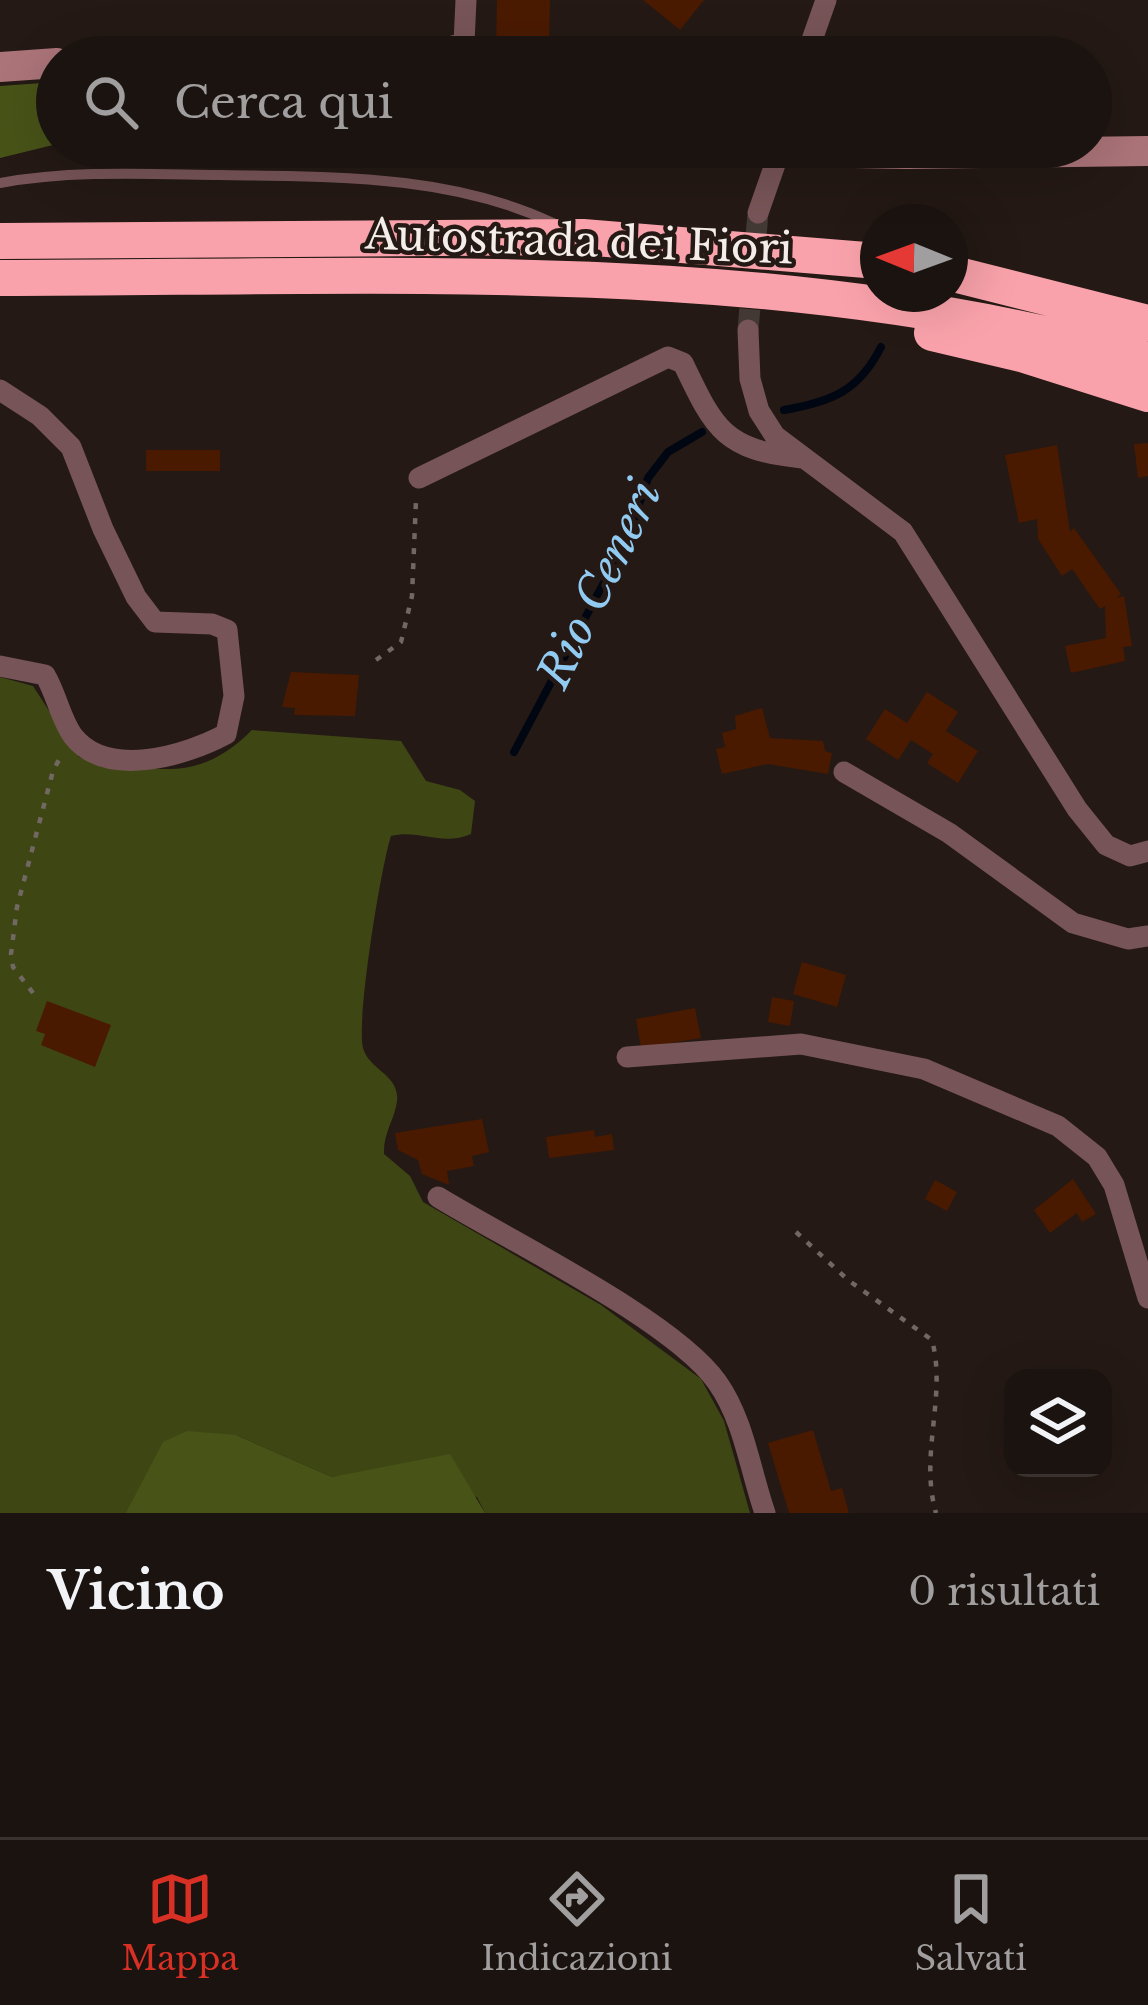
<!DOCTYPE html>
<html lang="it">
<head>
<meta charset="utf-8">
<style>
  body { margin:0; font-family:"Libre Baskerville",serif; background:#241c18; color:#f1f3f6 }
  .controls { position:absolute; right:36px; bottom:36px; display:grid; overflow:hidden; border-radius:24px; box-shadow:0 12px 48px #0002 }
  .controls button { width:108px; height:108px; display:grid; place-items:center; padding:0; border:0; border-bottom:3px solid #39322f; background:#1b130f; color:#f1f3f6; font:60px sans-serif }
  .compass { position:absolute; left:860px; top:204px; width:108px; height:108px; border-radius:50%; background:#1b130f; box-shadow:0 12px 48px #0002; rotate:271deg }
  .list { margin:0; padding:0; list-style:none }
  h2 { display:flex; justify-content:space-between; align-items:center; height:156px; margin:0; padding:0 48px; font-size:51px }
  h2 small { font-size:39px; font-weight:400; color:#a09e9e }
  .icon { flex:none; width:66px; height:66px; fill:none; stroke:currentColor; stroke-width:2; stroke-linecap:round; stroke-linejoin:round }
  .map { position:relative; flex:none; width:1148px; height:1513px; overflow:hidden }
  .search { position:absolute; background:#1b130f; box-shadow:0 12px 48px #0002; left:36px; right:36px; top:36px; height:132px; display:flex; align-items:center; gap:30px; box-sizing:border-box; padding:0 42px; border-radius:66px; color:#a09e9e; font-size:45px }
  .sheet { height:324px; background:#1b130f }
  nav { display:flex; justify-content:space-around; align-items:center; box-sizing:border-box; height:168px; border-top:3px solid #39322f; background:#1b130f; font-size:33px; color:#a09e9e }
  nav a { display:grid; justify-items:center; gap:6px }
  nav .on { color:#d93025 }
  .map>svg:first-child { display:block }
  .green { fill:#3e4714 }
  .forest { fill:#485318 }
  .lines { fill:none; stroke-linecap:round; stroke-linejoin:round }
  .stream { stroke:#000713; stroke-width:8 }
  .building { fill:#4a1a00 }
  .street-tunnel { stroke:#433934; stroke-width:21; stroke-dasharray:21 10; stroke-linecap:butt }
  .path { stroke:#726863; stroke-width:4.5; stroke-dasharray:6 9; stroke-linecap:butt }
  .lane { stroke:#775457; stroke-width:10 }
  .street { stroke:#775457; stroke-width:21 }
  .secondary { stroke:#ab7479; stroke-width:30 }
  .highway { stroke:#f9a2ab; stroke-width:36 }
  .secondary-bridge { stroke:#ab7479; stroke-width:30 }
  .labels { text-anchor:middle; stroke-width:9; stroke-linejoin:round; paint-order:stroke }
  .street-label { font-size:42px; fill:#f5ede9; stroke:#241914 }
  .water-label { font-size:45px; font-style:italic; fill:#92cbf2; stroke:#241914 }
</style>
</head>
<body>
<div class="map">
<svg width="1148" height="1513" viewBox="0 0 1148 1513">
  <rect width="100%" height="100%" fill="#241914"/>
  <path class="green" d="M0 677 33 686 79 757C152 768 195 787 252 730L401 741 426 781 460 790 475 801 471 834C442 847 420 829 391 836 381 866 356 1021 363 1048 369 1070 400 1075 397 1101 395 1119 383 1133 384 1154L410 1176 423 1202 601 1305 701 1379 724 1421 750 1513H485L477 1497 358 1474 332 1477 236 1435 126 1513H0Z"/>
  <path class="forest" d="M57 82V144L0 158V86Z
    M187 1431 236 1435 332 1477 450 1454 485 1513H126L163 1442Z"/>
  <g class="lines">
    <path class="stream" d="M784 410C831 402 859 391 881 347
      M514 752 627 539 648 478 668 452 702 432"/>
  </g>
  <path class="building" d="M497 0H550L549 51 496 50Z
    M643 0H704L680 30Z
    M1148 443V476L1138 478 1134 444Z
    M1057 445 1070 532 1074 528 1121 594 1116 598 1124 596 1132 646 1123 647 1125 661 1071 673 1065 646 1106 638 1105 606 1100 609 1072 569 1062 576 1038 539 1037 519 1019 523 1005 455Z
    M146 450H220V471H146Z
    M291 672 359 675 355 716 294 715 295 708 282 707Z
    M927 692 958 712 946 731 978 751 958 783 927 763 933 754 911 740 898 760 866 739 885 709 907 723Z
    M762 708 770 738 823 741 825 751 832 753 828 774 768 764 722 774 716 749 725 747 722 733 736 729 735 716Z
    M802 962 846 975 837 1007 793 994Z
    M772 997 794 1001 790 1026 768 1022Z
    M47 1001 111 1025 95 1067 41 1045 45 1034 36 1031Z
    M695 1008 701 1038 641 1048 636 1019Z
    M482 1119 489 1152 472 1156 474 1166 447 1171 449 1185 422 1174 418 1160 398 1150 395 1133Z
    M594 1130 595 1137 612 1134 614 1150 549 1158 546 1137Z
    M1073 1179 1096 1214 1082 1222 1077 1213 1050 1233 1034 1210Z
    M935 1180 957 1192 947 1211 925 1199Z
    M813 1430 831 1491 842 1488 849 1513H789L768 1443Z"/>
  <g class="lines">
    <path class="street-tunnel" d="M748 330 758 213"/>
    <path class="path" d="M376 660 401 642 412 596 416 500
      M33 993 13 967 11 954 17 907 53 771 61 756
      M796 1232 848 1280 932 1340C947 1397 919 1454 936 1513"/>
    <path class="lane" d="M0 183C73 170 146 174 220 175 333 177 449 174 553 223"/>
    <path class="street" d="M413 57 464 43 466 0
      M806 57 826 0
      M758 213 781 147
      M748 330 750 379 759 411 775 436 903 532 1077 809 1106 845 1130 856 1148 851
      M0 390 40 416 71 447 103 529 136 597 155 622 212 624 227 630 234 696 226 734C187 755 107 780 73 736 61 720 56 693 45 675L0 666
      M419 478 668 357 683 363C715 430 724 450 802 458
      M844 772 949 833 1073 923 1128 939 1148 936
      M627 1057 801 1044 924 1069 1058 1126 1097 1157 1114 1185 1148 1298
      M438 1197C508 1240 673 1320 717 1382 744 1420 750 1470 765 1513"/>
    <path class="secondary" d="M157 57H207
      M0 67 57 63
      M907 154 1148 151"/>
    <path class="highway" d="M0 241 583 237 878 261
      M950 273 1148 323
      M0 278C382 278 777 254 1148 360
      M932 333 1025 355 1148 394"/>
    <path class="secondary-bridge" d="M650 149 907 154"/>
  </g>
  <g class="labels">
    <g class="street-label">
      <text transform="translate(579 241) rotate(2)" y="15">Autostrada dei Fiori</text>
    </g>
    <g class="water-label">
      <text transform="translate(599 584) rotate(-64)" y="16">Rio Ceneri</text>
    </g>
  </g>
</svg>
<div class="controls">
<button><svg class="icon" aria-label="layers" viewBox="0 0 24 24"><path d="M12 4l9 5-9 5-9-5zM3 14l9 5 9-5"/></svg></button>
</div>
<svg class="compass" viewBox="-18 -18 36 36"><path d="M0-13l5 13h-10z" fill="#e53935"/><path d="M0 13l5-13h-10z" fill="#a09e9e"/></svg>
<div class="search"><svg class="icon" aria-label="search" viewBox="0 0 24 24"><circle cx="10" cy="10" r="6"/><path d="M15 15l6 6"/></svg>Cerca qui</div>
</div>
<section class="sheet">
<h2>Vicino<small>0 risultati</small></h2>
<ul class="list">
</ul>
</section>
<nav>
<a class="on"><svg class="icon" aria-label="map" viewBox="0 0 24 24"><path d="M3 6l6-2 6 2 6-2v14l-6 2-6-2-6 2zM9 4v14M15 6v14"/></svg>Mappa</a>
<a><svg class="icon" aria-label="directions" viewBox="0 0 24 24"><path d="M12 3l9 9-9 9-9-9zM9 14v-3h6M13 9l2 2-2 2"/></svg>Indicazioni</a>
<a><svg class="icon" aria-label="saved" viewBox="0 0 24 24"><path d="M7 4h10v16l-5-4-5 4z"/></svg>Salvati</a>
</nav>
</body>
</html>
